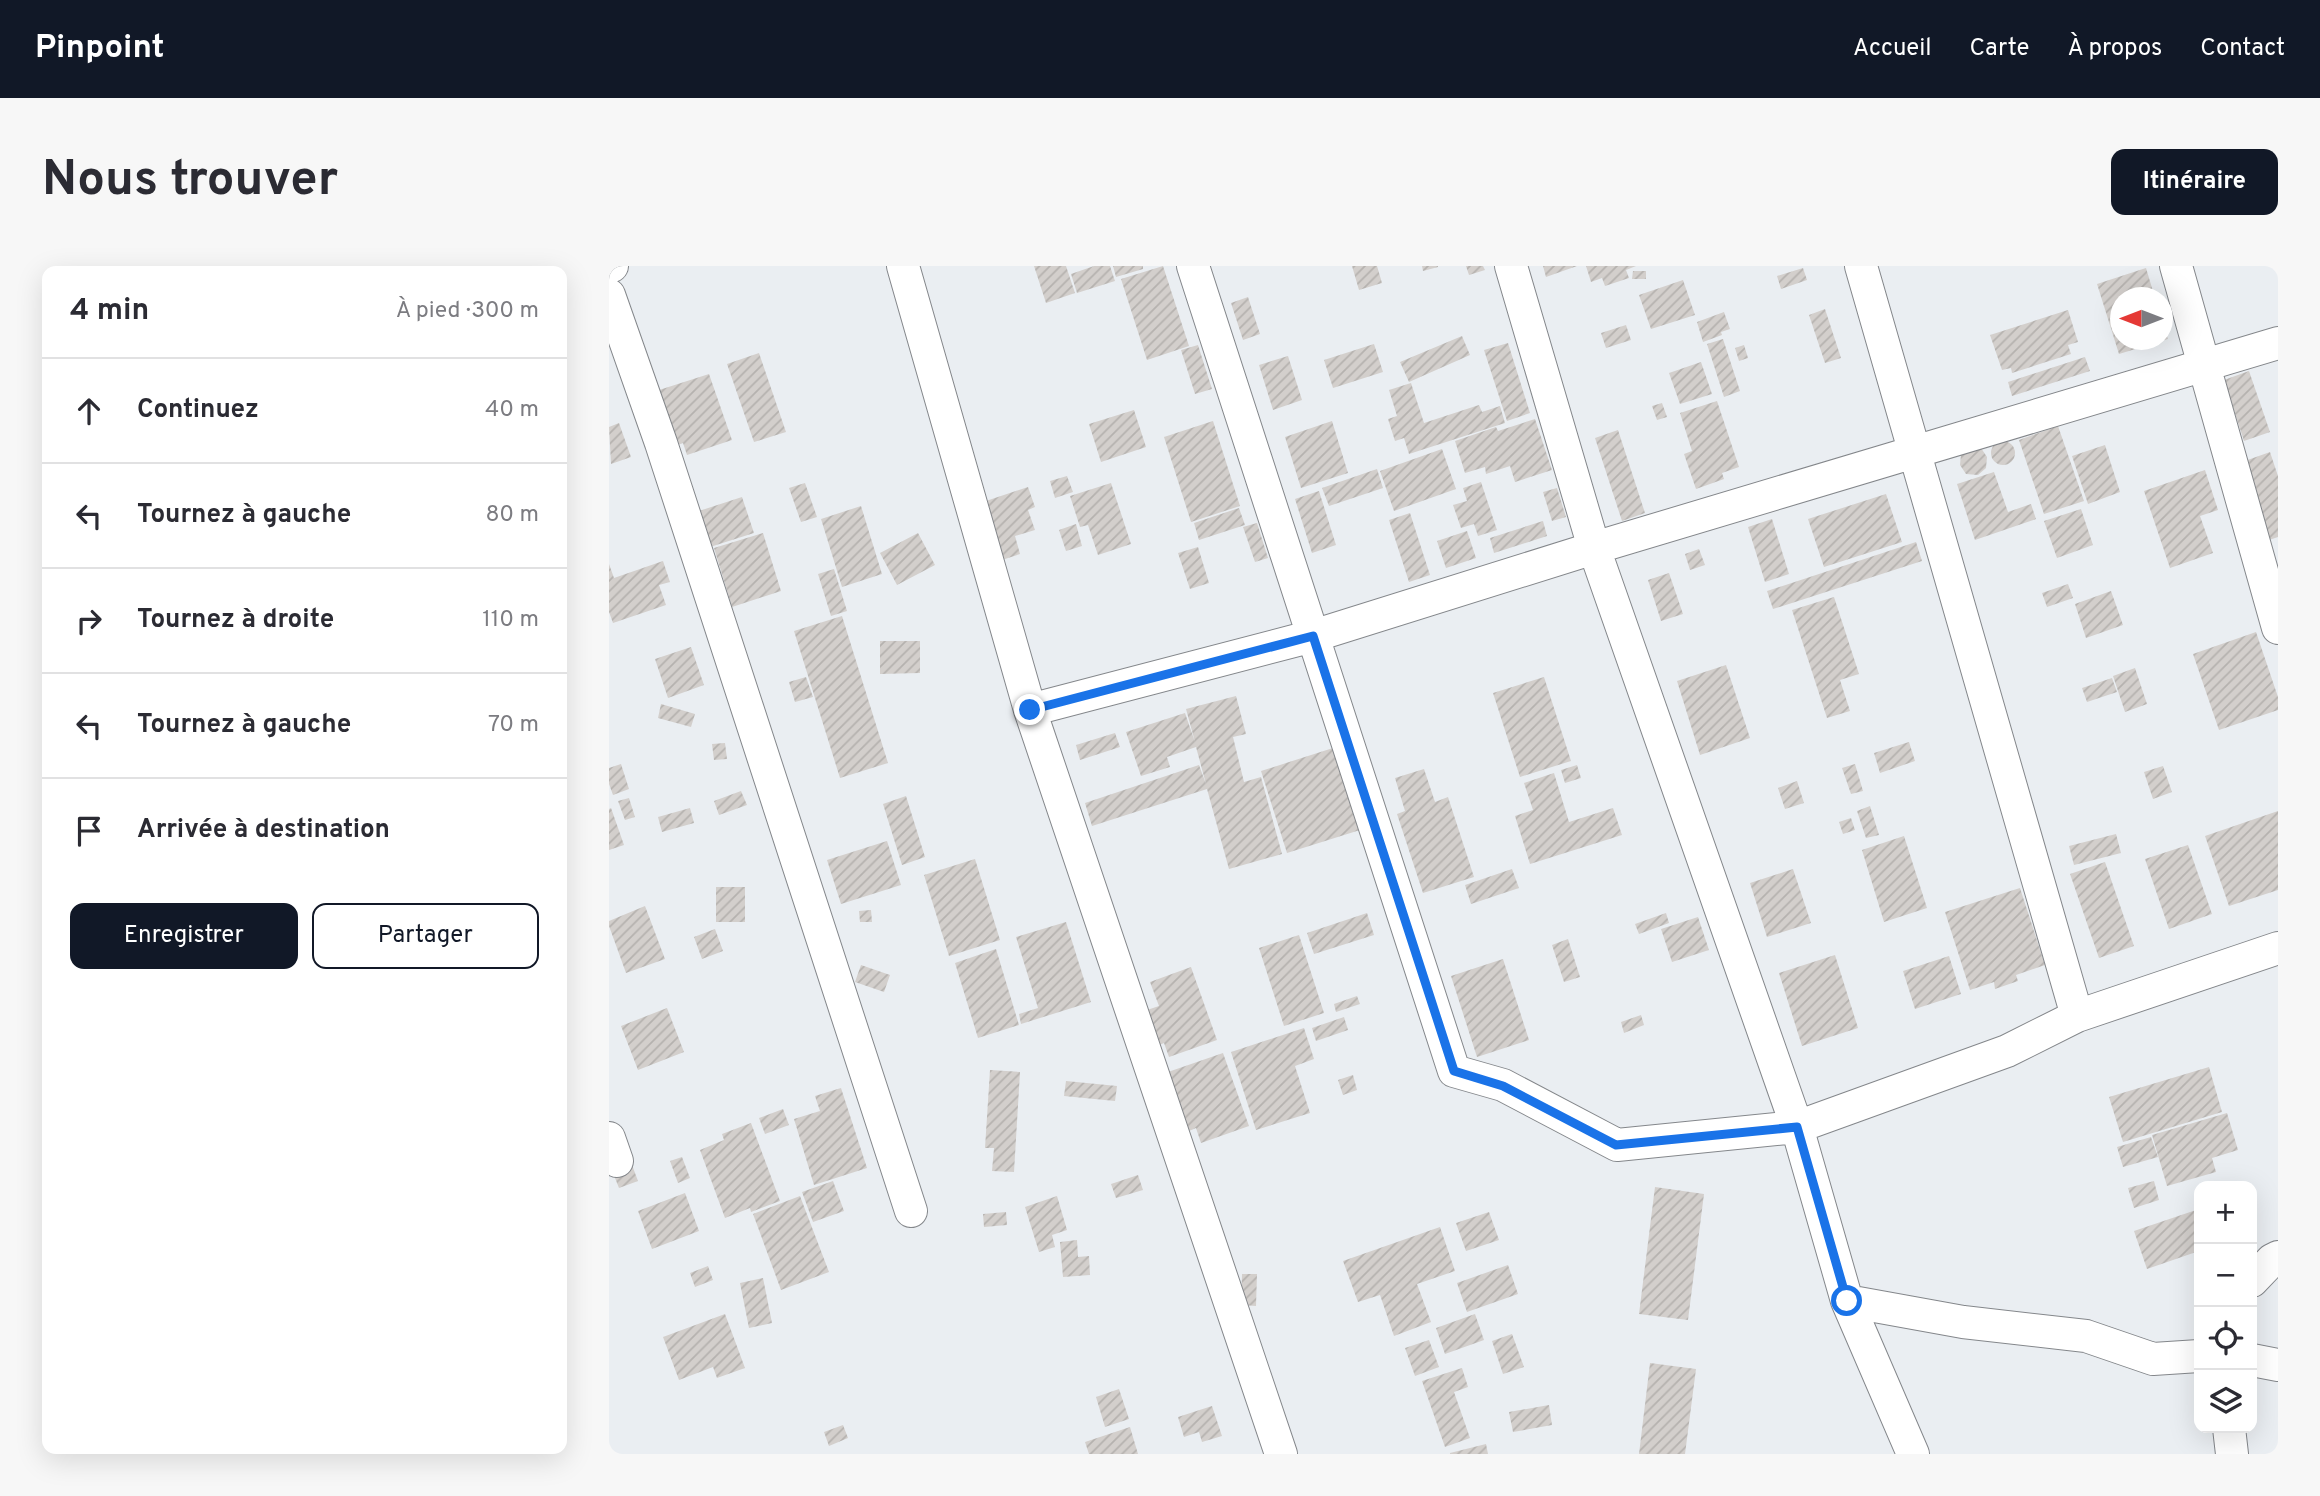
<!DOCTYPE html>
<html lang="fr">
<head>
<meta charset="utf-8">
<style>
  body { margin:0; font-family:Overpass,sans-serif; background:#f7f7f7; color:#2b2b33 }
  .controls { position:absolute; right:21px; bottom:21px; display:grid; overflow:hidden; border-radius:14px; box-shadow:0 7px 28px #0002 }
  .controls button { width:63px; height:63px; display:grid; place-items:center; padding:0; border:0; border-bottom:2px solid #e1e1e2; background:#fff; color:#2b2b33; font:35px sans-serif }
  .compass { position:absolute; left:1501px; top:21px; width:63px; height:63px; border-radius:50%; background:#fff; box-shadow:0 7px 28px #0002; rotate:270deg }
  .stop { position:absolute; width:21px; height:21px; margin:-16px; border:5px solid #1a73e8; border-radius:50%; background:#fff }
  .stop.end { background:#1a73e8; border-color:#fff; box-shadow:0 2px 7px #0008 }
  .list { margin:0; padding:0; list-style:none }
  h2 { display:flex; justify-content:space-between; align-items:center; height:91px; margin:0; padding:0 28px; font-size:30px }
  h2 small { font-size:23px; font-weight:400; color:#7c7c81 }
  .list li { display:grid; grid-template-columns:46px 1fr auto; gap:21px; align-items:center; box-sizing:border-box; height:105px; padding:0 28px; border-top:2px solid #e1e1e2 }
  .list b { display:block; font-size:26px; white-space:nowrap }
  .list em { font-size:23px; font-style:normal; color:#7c7c81 }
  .actions { display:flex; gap:14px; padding:21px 28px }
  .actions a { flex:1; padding:16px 0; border:2px solid #111827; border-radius:14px; text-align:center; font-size:24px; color:#111827 }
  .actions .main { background:#111827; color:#fff }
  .icon { flex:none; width:38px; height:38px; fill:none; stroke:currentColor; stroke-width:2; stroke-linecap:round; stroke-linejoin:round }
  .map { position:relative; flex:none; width:1669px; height:1188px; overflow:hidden; border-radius:14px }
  header { display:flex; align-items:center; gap:42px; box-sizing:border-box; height:98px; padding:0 35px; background:#111827; color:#fff }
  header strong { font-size:33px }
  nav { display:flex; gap:38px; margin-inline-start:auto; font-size:24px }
  .intro { display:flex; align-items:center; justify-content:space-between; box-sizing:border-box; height:168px; padding:0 42px }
  h1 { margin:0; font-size:49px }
  .button { padding:18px 32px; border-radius:14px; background:#111827; color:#fff; font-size:24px; font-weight:700 }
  main { display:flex; gap:42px; padding:0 42px }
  aside { flex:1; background:#fff; border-radius:14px; box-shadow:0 7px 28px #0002 }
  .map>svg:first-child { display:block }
  .building { fill:url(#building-hatch) }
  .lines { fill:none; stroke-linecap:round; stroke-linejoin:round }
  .street-casing { stroke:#84878b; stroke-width:34 }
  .street { stroke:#fff; stroke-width:32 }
  .route { stroke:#1a73e8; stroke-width:9 }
</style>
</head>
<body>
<header>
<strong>Pinpoint</strong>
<nav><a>Accueil</a><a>Carte</a><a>À propos</a><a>Contact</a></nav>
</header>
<div class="intro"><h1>Nous trouver</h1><a class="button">Itinéraire</a></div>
<main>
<aside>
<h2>4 min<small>À pied · 300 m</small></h2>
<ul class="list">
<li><svg class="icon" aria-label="ahead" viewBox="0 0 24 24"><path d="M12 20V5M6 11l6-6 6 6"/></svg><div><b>Continuez</b></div><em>40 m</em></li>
<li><svg class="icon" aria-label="left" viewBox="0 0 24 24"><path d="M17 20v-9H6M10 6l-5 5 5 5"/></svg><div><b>Tournez à gauche</b></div><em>80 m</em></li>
<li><svg class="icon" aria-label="right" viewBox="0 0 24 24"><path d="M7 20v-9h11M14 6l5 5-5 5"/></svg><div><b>Tournez à droite</b></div><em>110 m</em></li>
<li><svg class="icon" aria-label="left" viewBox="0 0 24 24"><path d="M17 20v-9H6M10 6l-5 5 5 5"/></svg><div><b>Tournez à gauche</b></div><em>70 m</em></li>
<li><svg class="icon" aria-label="arrive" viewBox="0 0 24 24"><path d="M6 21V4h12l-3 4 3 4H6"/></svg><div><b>Arrivée à destination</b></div></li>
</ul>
<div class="actions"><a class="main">Enregistrer</a><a>Partager</a></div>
</aside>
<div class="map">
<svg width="1669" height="1188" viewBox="0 0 1669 1188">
  <defs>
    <pattern id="building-hatch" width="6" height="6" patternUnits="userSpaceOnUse" patternTransform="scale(1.75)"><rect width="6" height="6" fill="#d3cfcc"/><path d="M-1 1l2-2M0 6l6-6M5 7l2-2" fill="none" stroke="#b5b2af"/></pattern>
  </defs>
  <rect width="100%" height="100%" fill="#eaeef2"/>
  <path class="building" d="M425 0H457L466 27 437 37Z
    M485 0H501L506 15 468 27 462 8Z
    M504 0H534V3L507 11Z
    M554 0 580 80 538 94 512 13Z
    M743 0H768L773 17 750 24Z
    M813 0H829V1L814 5Z
    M857 0H874L876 4 860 9Z
    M934 0H968L937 11Z
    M977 0H1027L1017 4 1020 12 996 20 993 12 982 16Z
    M1194 2 1198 14 1172 23 1168 10Z
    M1537 2 1546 32H1512V74H1554V58L1559 73 1510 88 1488 18Z
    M1024 5H1037V13H1023Z
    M1074 14 1086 49 1042 63 1030 29Z
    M639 31 651 68 634 74 622 37Z
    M1216 43 1232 92 1216 97 1200 49Z
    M1459 44 1469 76 1459 79 1462 88 1403 107 1402 102 1393 104 1381 69Z
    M1115 46 1121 63 1112 66 1113 69 1094 76 1088 56Z
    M1017 59 1022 74 997 82 992 67Z
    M853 70 861 89 800 116 791 96Z
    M1114 73 1131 125 1115 131 1098 78Z
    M899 77 921 147 898 155 875 84Z
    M765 78 774 106 724 122 715 94Z
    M589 79 603 123 586 128 572 84Z
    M1135 79 1139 92 1130 95 1126 82Z
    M150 87 177 166 145 176 118 98Z
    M679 90 693 134 664 144 650 99Z
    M1476 91 1481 105 1403 130 1399 116Z
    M1092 96 1103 128 1071 138 1060 107Z
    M1640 105 1661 166 1635 175 1615 114Z
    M100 108 123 174 78 189 74 177 66 180 47 125Z
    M802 117 815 157 870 139 873 146 891 140 896 157 800 188 795 172 786 175 779 153 788 150 780 124Z
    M1108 135 1130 201 1113 207 1115 213 1087 223 1075 188 1083 185 1071 147Z
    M1053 137 1058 151 1048 154 1043 140Z
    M525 144 537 181 492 196 480 158Z
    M926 153 943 204 906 216 901 200 877 208 876 201 856 207 846 175 887 161 889 165Z
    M604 155 631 240 582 256 555 171Z
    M723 155 739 207 692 222 676 171Z
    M10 157 22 191 2 198 0 161Z
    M1449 160 1475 235 1435 248 1410 174Z
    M1009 164 1036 247 1013 255 986 172Z
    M1382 187a12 12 0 1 1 24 0a12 12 0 1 1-24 0Z
    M1496 179 1511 226 1479 238 1463 190Z
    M1372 182 1378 191 1377 202 1369 209 1357 208 1351 199 1352 188Z
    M833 183 847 223 785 245 771 205Z
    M1661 186 1669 210V271L1660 274 1633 196Z
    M768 203 774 222 720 240 713 222Z
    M1596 204 1609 244 1591 250 1604 287 1561 302 1535 225Z
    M1385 206 1399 246 1422 238 1427 253 1366 274 1348 218Z
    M458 210 464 226 446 232 441 215Z
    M872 216 888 264 869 270 865 258 852 262 844 239 858 235 854 222Z
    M196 217 208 251 192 256 180 222Z
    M502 217 522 278 489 289 479 259 471 261 461 230Z
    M419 221 426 241 419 244 426 264 406 270 411 288 393 294 374 236Z
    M948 222 957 251 943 255 934 226Z
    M710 225 727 279 703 287 686 233Z
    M1277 228 1293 276 1215 301 1199 253Z
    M133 231 145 267 101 281 90 245Z
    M252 240 273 308 233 321 212 253Z
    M630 242 636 259 590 274 585 257Z
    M1472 243 1484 279 1448 292 1435 255Z
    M801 247 821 309 800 316 780 254Z
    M1163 253 1180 308 1156 316 1139 261Z
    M934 255 938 270 885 287 881 272Z
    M648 257 659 292 646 296 634 261Z
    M467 258 473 280 457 285 450 264Z
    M858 265 867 292 837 302 828 275Z
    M154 267 172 325 123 341 105 282Z
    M309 267 326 299 288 319 271 287Z
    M1307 276 1313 295 1164 343 1158 325Z
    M589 281 600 317 581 323 569 287Z
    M1090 283 1096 299 1081 304 1076 288Z
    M54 295 61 316 50 319 57 339 4 357 0 346V298L5 312Z
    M225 303 238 345 222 350 209 308Z
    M1060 307 1074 348 1052 355 1039 314Z
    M1459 318 1464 332 1438 341 1433 327Z
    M1502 325 1514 359 1477 372 1466 338Z
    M1225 331 1250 408 1231 414 1241 445 1218 452 1183 344Z
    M233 350 279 497 231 512 185 365Z
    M1647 366 1669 431V444L1610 464 1584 388Z
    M271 375H311V407L271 408Z
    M82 381 95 419 59 432 46 393Z
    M1117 399 1141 472 1091 489 1068 415Z
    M1526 402 1538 438 1516 446 1504 410Z
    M197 411 204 431 186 436 180 416Z
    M935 411 962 495 911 511 884 427Z
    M1503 412 1508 426 1478 436 1473 422Z
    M627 430 637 468 624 471 635 516 652 511 673 588 620 603 598 523 483 560 476 537 590 499 597 518 587 481 558 491 561 501 532 510 517 466 576 447 586 476 577 443Z
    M52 438 86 448 82 461 49 452Z
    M506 467 511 481 471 494 467 479Z
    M1300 476 1306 495 1271 507 1265 487Z
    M116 477 118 493 105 494 103 478Z
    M724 482 751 564 678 587 652 505Z
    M12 498 20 523 4 529 0 518V502Z
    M1246 498 1254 525 1242 528 1233 502Z
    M968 499 972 512 956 517 952 504Z
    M1554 500 1563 526 1544 533 1535 506Z
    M815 503 826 536 839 531 865 611 814 627 788 548 796 545 786 512Z
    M945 507 960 556 1004 542 1013 569 921 598 906 550 924 544 915 517Z
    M1188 515 1195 537 1176 543 1169 522Z
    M132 525 138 539 110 549 105 535Z
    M297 530 316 591 293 599 274 538Z
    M20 532 26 551 16 554 9 535Z
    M1261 540 1270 569 1257 572 1248 545Z
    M2 542 15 579 0 584V543Z
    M81 542 85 557 53 566 49 551Z
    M1669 545V624L1620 640 1596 570Z
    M1242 552 1246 564 1234 568 1230 556Z
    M1507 568 1512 587 1465 599 1460 580Z
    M1295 570 1318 642 1275 656 1253 584Z
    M278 575 292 619 232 638 218 594Z
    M1579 579 1603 648 1560 663 1536 593Z
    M366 593 391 674 340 690 315 609Z
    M1496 596 1525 680 1490 692 1461 608Z
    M903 603 910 622 862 638 856 619Z
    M1184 603 1202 657 1158 671 1141 617Z
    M107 621H136V656H107Z
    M1411 622 1436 699 1407 709 1409 715 1386 723 1385 716 1361 724 1336 646Z
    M36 640 56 693 17 707 0 660V655Z
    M262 644 263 656H251L250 645Z
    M758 647 765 669 705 688 698 667Z
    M1057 647 1060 657 1030 668 1026 658Z
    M1089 651 1100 684 1063 696 1052 663Z
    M457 656 482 736 412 758 410 748 429 742 407 671Z
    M106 663 114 685 93 693 85 671Z
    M690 669 715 747 675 760 650 682Z
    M959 673 971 711 955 716 943 679Z
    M387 683 410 759 369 772 346 697Z
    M1226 689 1249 762 1193 780 1170 707Z
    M1340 690 1352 728 1306 743 1294 705Z
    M894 693 920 774 868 791 842 710Z
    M252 699 281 709 275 726 246 716Z
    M582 701 608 774 560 791 555 777 548 780 535 745 550 740 541 716Z
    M748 730 751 738 727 746 725 738Z
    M58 742 75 786 29 804 12 760Z
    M1032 749 1035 759 1015 767 1012 756Z
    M735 751 739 764 707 775 703 762Z
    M695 762 705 793 686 800 701 847 647 864 622 786Z
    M614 787 640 860 592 877 587 862 580 865 559 806Z
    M1600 801 1613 846 1514 876 1500 831Z
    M381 804 411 806 405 906 383 905 385 882H376Z
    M744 809 748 824 734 829 729 814Z
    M457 815 508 820 506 835 455 830Z
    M232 822 258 902 205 919 185 853 211 845 206 830Z
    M174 843 180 859 156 868 150 852Z
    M1618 847 1629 884 1603 892 1607 906 1558 920 1543 869Z
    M142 857 171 935 142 946 141 942 116 952 91 884 115 874 113 868Z
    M1542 871 1549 891 1514 901 1508 881Z
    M73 891 81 912 69 917 61 895Z
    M23 899 29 915 10 922 4 907Z
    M529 909 534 924 507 932 502 918Z
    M224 915 235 945 204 956 193 926Z
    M1545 915 1550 934 1525 942 1519 922Z
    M1046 921 1095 928 1079 1054 1030 1048Z
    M76 927 90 965 43 983 29 945Z
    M191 930 220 1006 172 1024 144 948Z
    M448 930 458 964 443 969 446 981 430 986 416 941Z
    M1590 943V985L1538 1003 1525 965Z
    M397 946 398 959 375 961 374 948Z
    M880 946 890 974 857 985 847 957Z
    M831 961 846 1005 808 1018 822 1056 785 1070 771 1029 749 1036 734 995Z
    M468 974 469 991 480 990 481 1009 454 1011 451 976Z
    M899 999 909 1028 858 1046 848 1017Z
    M99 1000 104 1014 86 1021 81 1007Z
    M633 1008H648L647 1040 632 1039Z
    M154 1012 163 1057 140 1062 131 1017Z
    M116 1048 136 1102 108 1112 104 1101 70 1114 54 1071Z
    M866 1048 875 1074 836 1088 827 1062Z
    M903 1068 915 1101 894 1108 883 1075Z
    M820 1074 830 1101 806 1110 796 1082Z
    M1041 1097 1087 1103 1076 1188H1030Z
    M853 1102 859 1121 845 1126 861 1172 836 1181 813 1115Z
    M510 1123 520 1153 496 1161 487 1131Z
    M940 1139 943 1159 904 1166 900 1146Z
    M603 1140 613 1170 593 1176 590 1166 575 1171 569 1151Z
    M234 1159 239 1172 220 1180 215 1166Z
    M521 1161 529 1188H480L476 1176Z
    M877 1178 879 1188H841V1187Z"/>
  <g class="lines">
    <g class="street-casing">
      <path id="street" d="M294 0 421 444 672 1188
        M584 0 845 805 894 819 1008 879 1188 861 1398 785 1468 750 1669 682
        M902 0 985 282 1188 861 1238 1035 1304 1188
        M1252 0 1468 750
        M1567 0 1669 362
        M0 1 3 0
        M0 29 52 177 302 945
        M421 444 704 370 985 282 1669 77
        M0 872 8 895
        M1643 1015 1663 994 1669 991
        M1238 1035 1354 1056 1477 1070 1544 1093 1590 1090
        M1643 1094 1669 1099
        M1620 1162 1623 1188"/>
    </g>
    <use href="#street" class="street"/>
  </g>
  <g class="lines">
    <path class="route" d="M421 444 704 370 845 805 894 820 1007 879 1188 861 1238 1035"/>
  </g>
</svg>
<div class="controls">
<button>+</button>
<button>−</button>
<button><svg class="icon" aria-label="locate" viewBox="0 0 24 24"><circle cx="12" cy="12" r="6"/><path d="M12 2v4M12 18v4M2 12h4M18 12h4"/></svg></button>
<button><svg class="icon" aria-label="layers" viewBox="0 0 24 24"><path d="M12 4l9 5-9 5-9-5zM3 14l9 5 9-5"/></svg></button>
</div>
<svg class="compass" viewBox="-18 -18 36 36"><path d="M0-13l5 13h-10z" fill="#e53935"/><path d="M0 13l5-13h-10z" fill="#7c7c81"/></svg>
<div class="stop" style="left:1238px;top:1035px"></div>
<div class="stop end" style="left:421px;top:444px"></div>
</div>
</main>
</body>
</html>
